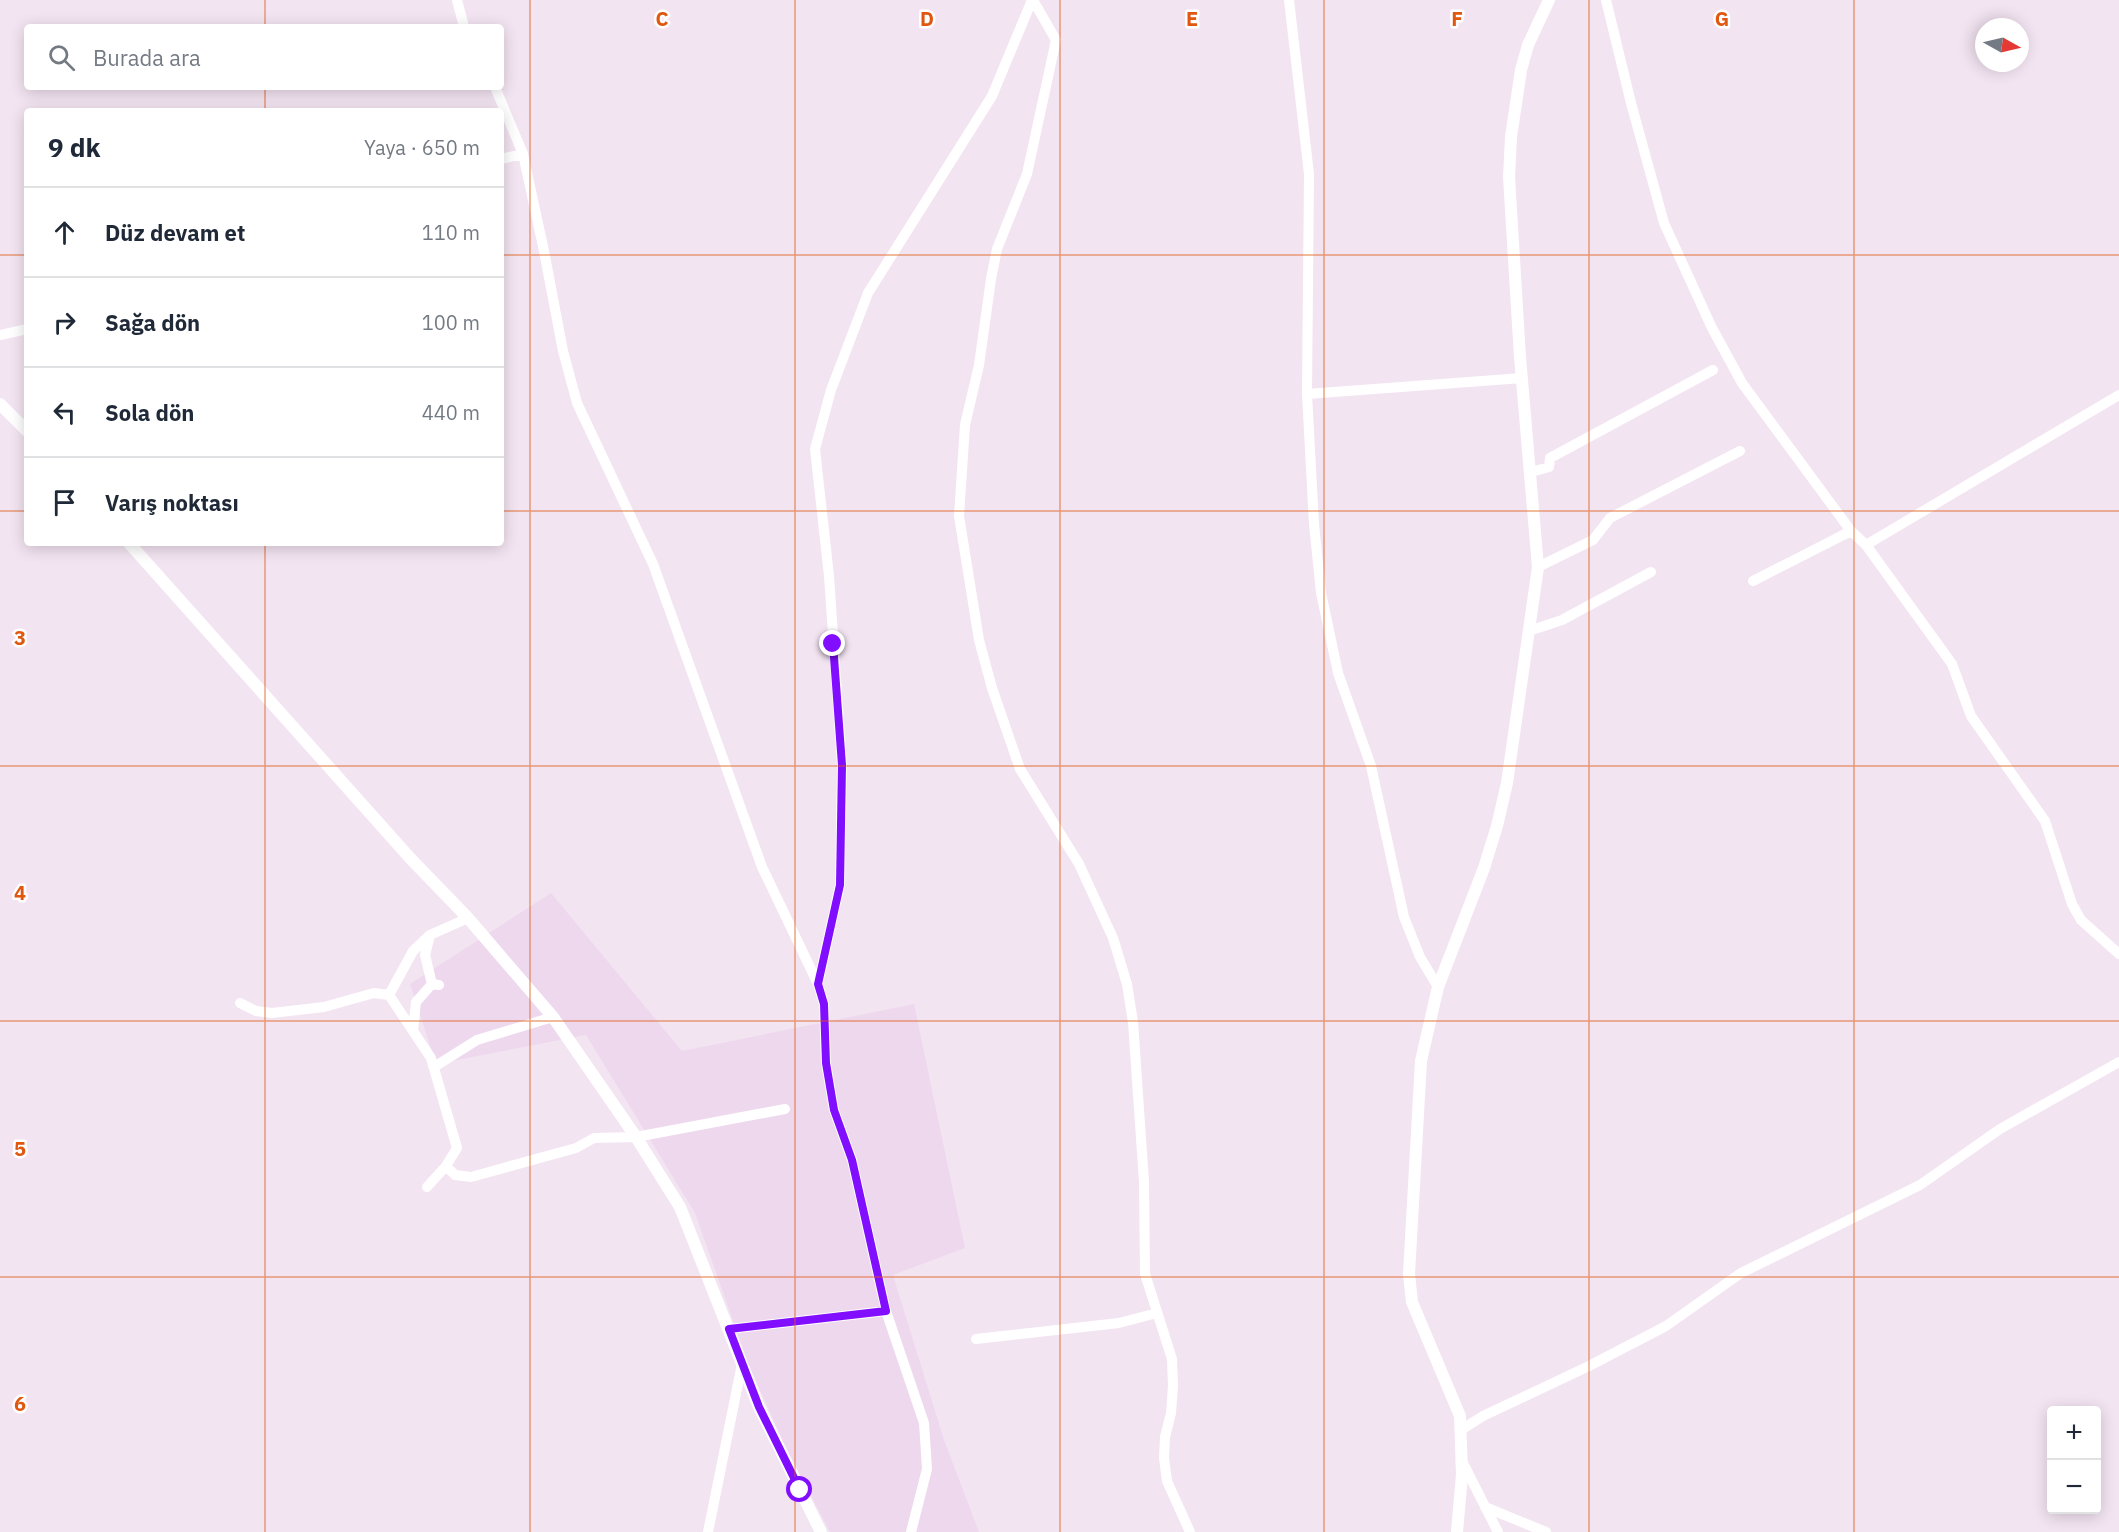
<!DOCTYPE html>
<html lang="tr">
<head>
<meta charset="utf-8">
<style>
  body { margin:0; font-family:"IBM Plex Sans",sans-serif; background:#f2f2f3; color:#1f2937 }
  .controls { position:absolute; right:18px; bottom:18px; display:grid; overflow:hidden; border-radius:6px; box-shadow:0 3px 15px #0003 }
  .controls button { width:54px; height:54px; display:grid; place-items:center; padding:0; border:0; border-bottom:2px solid #e0e1e3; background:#fff; color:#1f2937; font:30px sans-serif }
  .compass { position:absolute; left:1975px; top:18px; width:54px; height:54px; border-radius:50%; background:#fff; box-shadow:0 3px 15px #0003; rotate:98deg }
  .stop { position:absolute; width:18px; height:18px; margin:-14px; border:4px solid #810eff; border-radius:50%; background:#fff }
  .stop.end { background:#810eff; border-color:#fff; box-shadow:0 2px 6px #0008 }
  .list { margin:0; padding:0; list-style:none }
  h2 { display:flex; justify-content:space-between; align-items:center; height:78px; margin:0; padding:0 24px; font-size:26px }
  h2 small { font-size:20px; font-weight:400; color:#747a83 }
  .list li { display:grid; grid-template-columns:39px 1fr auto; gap:18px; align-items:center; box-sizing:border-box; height:90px; padding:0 24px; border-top:2px solid #e0e1e3 }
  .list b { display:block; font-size:22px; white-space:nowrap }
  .list em { font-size:20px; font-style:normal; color:#747a83 }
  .icon { flex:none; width:33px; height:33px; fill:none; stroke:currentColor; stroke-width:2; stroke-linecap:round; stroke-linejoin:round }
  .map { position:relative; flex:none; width:2119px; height:1532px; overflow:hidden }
  .search { position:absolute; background:#fff; box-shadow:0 3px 15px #0003; left:24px; top:24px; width:480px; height:66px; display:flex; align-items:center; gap:15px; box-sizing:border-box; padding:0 21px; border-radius:6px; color:#747a83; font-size:22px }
  .panel { position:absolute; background:#fff; box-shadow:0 3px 15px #0003; left:24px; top:108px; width:480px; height:438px; border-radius:6px }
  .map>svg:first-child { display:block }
  .residential { fill:#eed8ee }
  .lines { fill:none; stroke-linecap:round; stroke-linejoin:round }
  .minor { stroke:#fff; stroke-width:10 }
  .tertiary { stroke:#fff; stroke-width:12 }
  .route { stroke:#810eff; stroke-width:8 }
  .grid { fill:none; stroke:#e0570f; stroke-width:1.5; stroke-opacity:0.55 }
  .grid-label { font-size:20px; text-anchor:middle; font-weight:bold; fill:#e0570f; stroke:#fff; stroke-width:5; stroke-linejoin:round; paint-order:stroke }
</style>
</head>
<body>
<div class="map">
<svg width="2119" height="1532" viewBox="0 0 2119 1532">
  <rect width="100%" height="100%" fill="#f3e4f2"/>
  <path class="residential" d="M551 893 682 1051 914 1004 965 1248 893 1275 944 1440 979 1532H830L784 1444 748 1363 695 1213 586 1035 436 1064 410 984Z"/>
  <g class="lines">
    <path class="minor" d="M457 0 464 27
      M1033 0 1056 40 1027 174 997 249 991 279 979 365 965 425 959 516 979 640 992 688 1020 769 1079 864 1113 938 1127 984 1133 1022 1144 1182 1145 1274 1172 1359 1173 1386 1171 1413 1165 1437 1164 1458 1167 1481 1190 1532
      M1289 0 1309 174 1307 394 1314 524 1321 593 1338 673 1371 766 1404 917 1420 957 1438 987
      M1606 0 1631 103 1664 223 1712 328 1742 383 1851 531 1866 545 1952 664 1971 716 2045 821 2072 904 2081 920 2119 954
      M495 87 523 154 544 251 563 351 577 403 653 564 762 867 818 984 824 1004 826 1063 834 1110 852 1160 886 1311 924 1423 927 1469 911 1532
      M501 159 523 154
      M0 335 27 329
      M1307 394 1522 378
      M1531 472 1549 467 1550 458 1713 370
      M1866 545 2119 395
      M1538 567 1593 540 1610 518 1740 451
      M1753 581 1851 531
      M1529 631 1562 620 1651 572
      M430 935 425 955 432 984 439 985
      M818 984 840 885 842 765 829 576 815 449 831 390 868 293 992 96 1032 0
      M389 995 431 1058 457 1148 446 1166 427 1187
      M240 1003 256 1011 272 1013 324 1007 374 993 389 995 413 951 430 935 468 918
      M413 1030 416 1002 432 984
      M434 1067 477 1040 553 1017
      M446 1166 455 1175 471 1177 576 1148 594 1138 636 1137 785 1109
      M729 1329 886 1311
      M976 1339 1119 1323 1157 1313
      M1461 1430 1483 1416 1589 1366 1666 1326 1741 1273 1920 1185 2000 1129 2119 1062
      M1462 1461 1498 1532
      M1485 1507 1546 1532
      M708 1532 742 1364"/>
    <path class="tertiary" d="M0 404 27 431
      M129 543 410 858 468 918 553 1017 636 1137 680 1207 759 1407 821 1532
      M1457 1532 1462 1475 1460 1416 1412 1302 1409 1274 1421 1061 1438 987 1484 868 1497 826 1507 783 1538 567 1520 357 1509 177 1511 137 1521 70 1528 45 1549 0"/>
  </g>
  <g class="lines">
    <path class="route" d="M800 1490 759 1407 729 1329 886 1311 852 1160 834 1110 826 1063 824 1004 818 984 840 885 842 765 833 644"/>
  </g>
  <path class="grid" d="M265 0V27M530 0V1532M795 0V1532M1060 0V1532M1324 0V1532M1589 0V1532M1854 0V1532M265 87V111M0 255H27M501 255H2119M0 511H27M501 511H2119M265 543V1532M0 766H2119M0 1021H2119M0 1277H2119"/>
  <g class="grid-label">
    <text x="662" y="26">C</text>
    <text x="927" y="26">D</text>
    <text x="1192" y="26">E</text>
    <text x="1457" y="26">F</text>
    <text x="1722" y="26">G</text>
    <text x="20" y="645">3</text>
    <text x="20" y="900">4</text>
    <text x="20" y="1156">5</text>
    <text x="20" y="1411">6</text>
  </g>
</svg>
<div class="controls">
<button>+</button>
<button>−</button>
</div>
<svg class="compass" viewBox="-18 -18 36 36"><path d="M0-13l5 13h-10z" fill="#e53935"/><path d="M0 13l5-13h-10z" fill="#747a83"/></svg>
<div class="stop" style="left:800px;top:1490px"></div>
<div class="stop end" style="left:833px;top:644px"></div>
<div class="search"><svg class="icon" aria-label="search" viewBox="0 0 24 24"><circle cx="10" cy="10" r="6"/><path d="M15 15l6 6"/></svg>Burada ara</div>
<section class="panel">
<h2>9 dk<small>Yaya · 650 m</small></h2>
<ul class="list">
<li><svg class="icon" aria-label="ahead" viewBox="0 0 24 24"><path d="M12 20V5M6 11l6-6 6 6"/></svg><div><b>Düz devam et</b></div><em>110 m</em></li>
<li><svg class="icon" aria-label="right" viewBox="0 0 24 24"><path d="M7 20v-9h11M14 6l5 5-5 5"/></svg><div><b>Sağa dön</b></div><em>100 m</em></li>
<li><svg class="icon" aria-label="left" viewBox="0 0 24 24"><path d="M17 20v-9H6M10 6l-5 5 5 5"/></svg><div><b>Sola dön</b></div><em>440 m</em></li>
<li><svg class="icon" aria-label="arrive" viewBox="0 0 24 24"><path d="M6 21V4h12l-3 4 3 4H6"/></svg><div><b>Varış noktası</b></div></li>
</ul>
</section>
</div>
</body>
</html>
